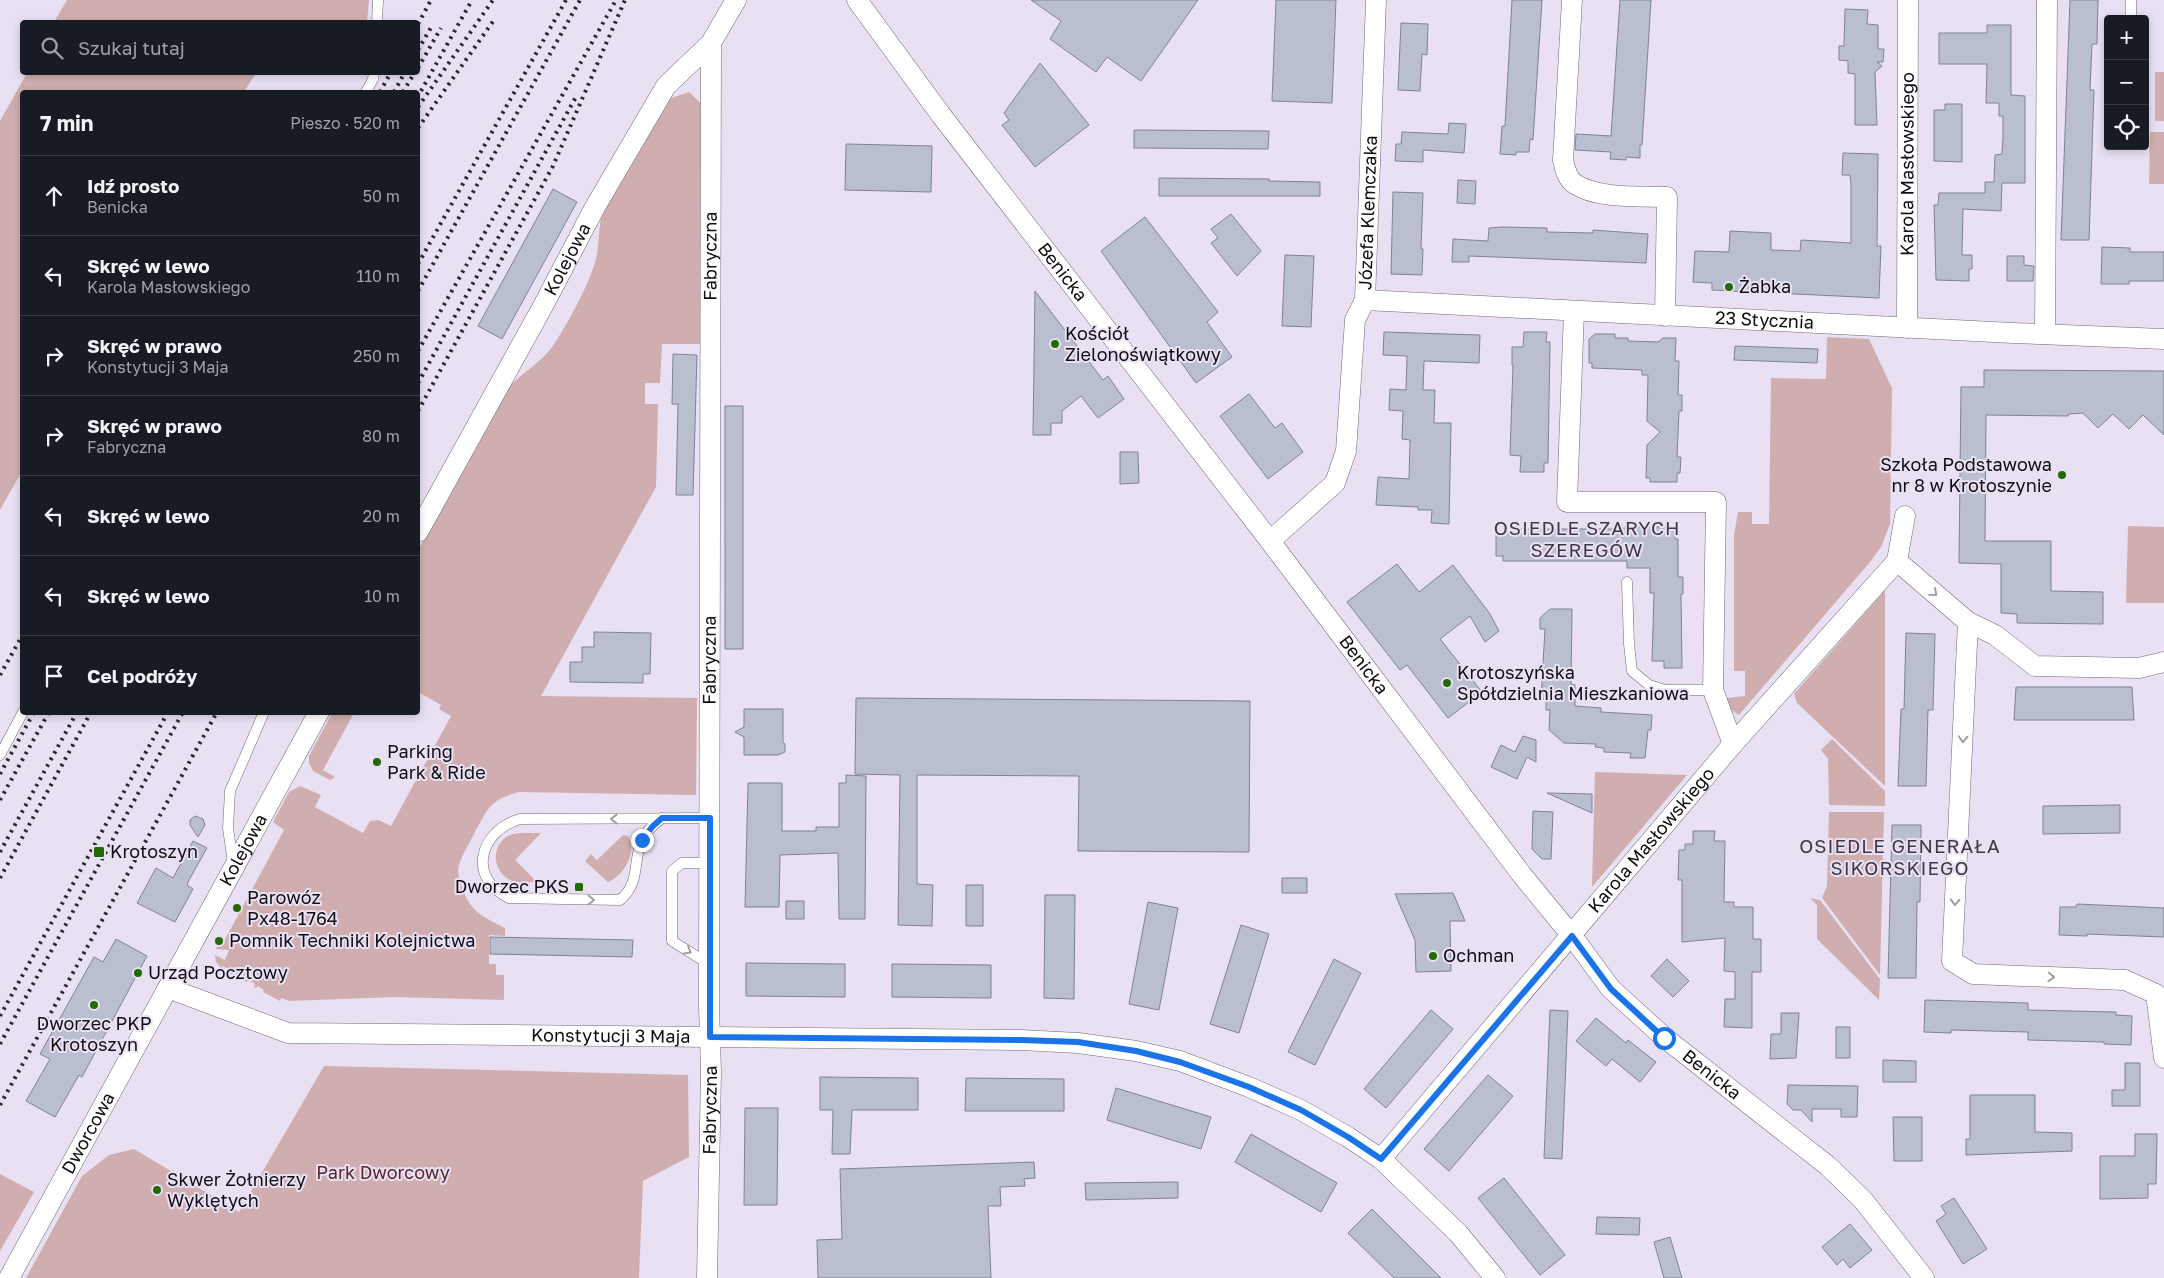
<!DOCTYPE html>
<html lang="pl">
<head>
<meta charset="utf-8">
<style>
  body { margin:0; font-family:"Golos Text",sans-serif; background:#20242c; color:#f1f3f6 }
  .controls { position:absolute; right:15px; top:15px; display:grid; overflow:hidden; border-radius:5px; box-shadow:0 2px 8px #0003 }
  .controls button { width:45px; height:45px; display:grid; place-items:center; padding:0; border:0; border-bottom:1px solid #363941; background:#171b24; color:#f1f3f6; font:25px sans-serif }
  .stop { position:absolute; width:15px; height:15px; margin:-11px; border:4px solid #1a73e8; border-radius:50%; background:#fff }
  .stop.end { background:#1a73e8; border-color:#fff; box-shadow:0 1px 5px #0008 }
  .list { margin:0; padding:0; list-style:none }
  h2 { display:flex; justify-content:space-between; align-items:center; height:65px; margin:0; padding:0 20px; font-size:21px }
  h2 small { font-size:16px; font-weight:400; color:#9ea1a6 }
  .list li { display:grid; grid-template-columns:32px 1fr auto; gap:15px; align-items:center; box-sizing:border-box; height:80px; padding:0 20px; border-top:1px solid #363941 }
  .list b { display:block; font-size:19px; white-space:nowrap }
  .list p { margin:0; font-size:16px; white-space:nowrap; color:#9ea1a6 }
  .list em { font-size:16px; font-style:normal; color:#9ea1a6 }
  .icon { flex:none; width:28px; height:28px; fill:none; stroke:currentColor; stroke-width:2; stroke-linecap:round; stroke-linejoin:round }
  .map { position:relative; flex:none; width:2164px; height:1278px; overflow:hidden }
  .search { position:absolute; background:#171b24; box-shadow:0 2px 8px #0003; left:20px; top:20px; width:400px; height:55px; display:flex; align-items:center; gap:12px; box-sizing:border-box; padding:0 18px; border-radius:5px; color:#9ea1a6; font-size:19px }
  .panel { position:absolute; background:#171b24; box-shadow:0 2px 8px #0003; left:20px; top:90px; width:400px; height:625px; border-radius:5px }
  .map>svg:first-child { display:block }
  .green { fill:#d0aeaf }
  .building { fill:#b9bed1; stroke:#7f8395 }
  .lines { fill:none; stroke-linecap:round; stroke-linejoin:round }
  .lane-casing { stroke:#706879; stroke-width:11 }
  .street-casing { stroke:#706879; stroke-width:21 }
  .lane { stroke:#fff; stroke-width:10 }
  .street { stroke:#fff; stroke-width:20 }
  .rail { stroke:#2c2830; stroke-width:4; stroke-dasharray:2.5 5; stroke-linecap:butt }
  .oneway { stroke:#9f9ea0 }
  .route { stroke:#1a73e8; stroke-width:6 }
  .poi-dot { fill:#226a04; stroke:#e9e0f3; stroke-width:2 }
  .labels { text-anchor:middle; stroke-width:4; stroke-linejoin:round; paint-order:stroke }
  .street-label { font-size:18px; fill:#0f0c12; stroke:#e9e0f3 }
  .poi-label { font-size:18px; fill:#0f0c12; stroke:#e9e0f3; text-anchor:start }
  .park-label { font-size:18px; fill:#56272b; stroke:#e9e0f3 }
  .neighbourhood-label { font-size:19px; letter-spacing:1px; fill:#3f3746; stroke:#e9e0f3 }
</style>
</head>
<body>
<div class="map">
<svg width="2164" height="1278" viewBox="0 0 2164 1278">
  <rect width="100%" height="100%" fill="#e9e0f3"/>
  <path class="green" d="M67 0H369L367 22H54Z
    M2155 72H2164V121H2155Z
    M27 73H256L244 92H22V471L0 510V121Z
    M689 92 704 106 700 344H662L660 383H645V404H658L656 487 541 696 697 698 696 795 519 792C490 800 488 808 474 834 469 844 462 855 459 865 457 871 459 878 461 884 469 911 481 916 505 928V936L489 935V964H496V975H504V1000L395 997 289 1001 281 998 280 1001 263 992 264 990 258 986 256 988 254 987 255 984 248 980 247 982 244 981 245 979 238 974 236 977 229 973 230 970 223 966 222 969 216 962 215 955 225 960 229 950 216 949 218 944 222 945 284 830 273 822 289 792 300 786 321 795 315 807 363 833 370 821 379 820 391 826 451 716 439 709 441 705 418 692V550L507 389C520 374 542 362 552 347 565 329 594 276 597 254 599 240 599 226 602 212L671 98Z
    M2150 132H2164V184H2149Z
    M1827 337 1869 339 1892 388 1890 524 1881 547 1870 562 1739 715 1731 710 1726 700 1727 698 1745 696V671H1734V535L1738 512H1752V524H1769L1771 378 1826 379Z
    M2128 526 2164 527V603H2126Z
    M1885 590V786L1797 703 1794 694Z
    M332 713H354L323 770 335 777 330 780 313 771 309 763V756Z
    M1832 739 1885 791V806L1829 805 1828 759 1821 750Z
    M1595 772 1687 775 1592 887V886Z
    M1829 812H1884L1880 975 1822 898 1827 886Z
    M522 833H541L515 860 537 882C529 882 518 884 510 880 493 871 491 848 506 837 511 834 516 833 522 833Z
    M623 835 628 836C638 853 623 876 608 882L585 861 591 854 597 860Z
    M1810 898 1820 900 1880 979 1879 1000 1817 939V905Z
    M324 1066 688 1075 689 1157 643 1181 639 1278H26L82 1176 109 1155 134 1149 239 1212Z
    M0 1174 34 1192 0 1251Z"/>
  <path class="building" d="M1031 0H1198L1141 81 1107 57 1096 72 1050 39 1061 21Z
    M1276 0H1336L1332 103 1272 101Z
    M1512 0H1542L1533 140 1530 139 1529 152H1516V155L1500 154 1502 126H1505Z
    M1620 0H1651L1642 145H1640V158L1626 157V160L1610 159 1611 152 1575 150 1576 134 1611 136Z
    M2070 0H2098L2097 44H2092L2090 90H2094L2089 240H2061Z
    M1845 9 1868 10 1867 24 1878 25V49H1884L1883 62H1877L1882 66 1875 72 1877 125H1855V74L1848 73V61L1839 60V46H1844Z
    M1401 23 1428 24 1427 55 1422 54 1420 91 1398 90Z
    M1987 25H2011V95L2025 96V183H2002L2001 211 1963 209 1962 255H1972V269H1969V281L1936 280 1934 205H1938L1939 193H1985V182H1994L1995 155 2002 154 2003 137V116H1999V103H1986L1987 64H1939V33H1987Z
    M1040 63 1089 125 1035 167 1002 125 1009 120 1004 113Z
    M1945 104H1962V162L1934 161V110H1945Z
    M1449 123 1466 124 1464 153 1423 150V162L1395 161 1396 144H1401L1402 132 1448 134Z
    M1134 130 1269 131 1268 149 1134 148Z
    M846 144 932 146 931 192 845 190Z
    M1843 153 1878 154 1877 246H1881L1879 298 1712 290V283L1693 282 1695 251 1729 252 1730 231 1771 233V250L1800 251 1801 240 1851 243V185L1850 175H1842Z
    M1159 178 1269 179V181L1320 182V196H1159Z
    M1458 180 1476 181 1475 204 1457 203Z
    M553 189 577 202 502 339 478 326Z
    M1393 192 1423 193 1421 249H1423L1422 275 1391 274Z
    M1231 214 1261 251 1237 276 1211 243 1218 238 1211 229Z
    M1145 217 1218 312 1207 322 1232 357 1196 383 1101 251Z
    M1502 227 1547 228V232L1593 233V230L1648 234 1646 263 1469 256V262H1452L1453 239 1488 241 1489 228Z
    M2102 247 2130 248V252H2164V281H2129V284H2101Z
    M1285 255 1314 256 1311 327 1282 326Z
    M2007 256H2024V265L2034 266 2033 281H2007Z
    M1035 291 1103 380 1108 376 1124 399 1098 418 1081 396 1062 411V423H1051V435H1033Z
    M1384 332 1480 335 1479 363 1424 361 1423 390H1435L1434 423H1451L1449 524 1431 523 1432 510H1418V507L1376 505 1378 477 1409 479 1410 440 1402 439 1403 411 1389 410 1390 389 1406 390 1407 356 1383 355Z
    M1524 332H1547L1546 342H1550L1548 463H1544V472H1520L1521 456 1510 455 1513 365H1512V347H1523Z
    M1595 334H1615V338H1628V341L1658 342 1663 338H1676L1675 361H1679L1678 395H1682V411H1679L1677 457H1681L1680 473H1677V482H1650V478H1646L1647 445 1660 432 1647 421 1648 375H1642V370L1592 368V363H1589V339Z
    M1735 346 1818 349 1817 363 1734 360Z
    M673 354 697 355 693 495H676L678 404H672Z
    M1984 370 2164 371V435L2143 415 2129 429 2113 414 2098 428 2083 413 2069 414 2068 416 1986 415 1985 541H2051V591L2103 592V624L2017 623V614L2001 613V564L1959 563 1961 387H1984Z
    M1249 394 1275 428 1282 423 1303 452 1268 479 1220 416Z
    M725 406H743V649H725Z
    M1120 452H1138L1139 483 1120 484Z
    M1637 527H1675V539H1678V577H1683V594H1681L1682 668H1664V661H1652L1654 593H1650V568H1627V561H1503V556H1496V533H1518V529H1612Z
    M1397 564 1419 592 1453 565 1490 614 1499 631 1485 642 1470 616 1440 639 1482 692 1448 718 1407 665 1400 670 1347 602Z
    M1550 609H1572L1571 684 1575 685V706L1601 708V712L1652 715 1651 730H1648L1645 758H1630L1631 753 1604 752V748L1595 747 1596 744 1564 743 1549 730 1550 710H1546V699H1541L1545 629H1540V618Z
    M594 632 651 633 650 674H643V683L570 682V662H582V647H594Z
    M1906 633 1935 634 1933 710H1928L1926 786H1898L1901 709H1904Z
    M2016 687H2132L2134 720H2014Z
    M856 698 1250 701 1249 852 1078 851 1079 776 917 775V884L933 885 932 926 898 925 900 775 855 774Z
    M744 709H783V742L785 744V752L778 755H744V737L735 732 744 727Z
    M1523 736 1536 740V762L1527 757 1517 779 1491 767 1501 745 1515 752Z
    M846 775 866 776 865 919H839L838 853 780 855 779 907H745L748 783H782V831H816V827H839V783H846Z
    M1547 793 1592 794V813Z
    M2120 805V833L2043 834V806Z
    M1533 811 1553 812 1551 859H1542L1532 849Z
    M195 816 203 819 205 825 198 837 190 825V820Z
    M1892 825H1921L1920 902H1917L1916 978H1888Z
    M1693 831H1715L1714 841H1725L1724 902H1734V907H1753V939H1761V972H1752V1028L1724 1027 1725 999H1735V972L1724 971 1725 938 1682 942V880H1678L1679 850H1685V844H1693Z
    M193 841 207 848 189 880 187 885 193 889 175 922 137 903 156 868 173 878Z
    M1282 878H1307V893H1282Z
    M966 885H983V926H966Z
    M1453 893 1465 921H1450L1451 971 1416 972 1415 940 1395 894Z
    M1045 895H1075L1074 999 1044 998Z
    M786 901H804V919H786Z
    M1148 902 1178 908 1159 1010 1129 1004Z
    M2077 904 2164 908V937L2087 934V936L2059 935 2060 907H2076Z
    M1241 925 1269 934 1239 1033 1210 1024Z
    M490 937 633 940 632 957 490 954Z
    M116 939 147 956 82 1077 79 1075 55 1117 26 1101 50 1059 40 1054 94 957 103 962Z
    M1334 959 1361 973 1315 1065 1288 1052Z
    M1667 959 1689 981 1673 997 1651 976Z
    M746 963 845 964V997L746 996Z
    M892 964 991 965V998L892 997Z
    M1925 1000 2028 1003V1010L2116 1012V1015L2132 1016 2131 1045 2104 1044V1042L2028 1040V1032L1951 1030V1033L1924 1032Z
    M1431 1010 1453 1029 1386 1108 1364 1089Z
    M1550 1010 1568 1011 1562 1159 1544 1158Z
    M1781 1013H1799L1796 1058 1770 1059 1771 1034H1781Z
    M1596 1018 1626 1043 1628 1040 1656 1062 1640 1082 1612 1059 1606 1066 1576 1041Z
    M1836 1027H1850V1058H1836Z
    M1883 1060 1916 1061V1082H1883Z
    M2125 1063H2140V1106H2112V1090H2125Z
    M1488 1075 1513 1096 1449 1171 1424 1149Z
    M820 1077 918 1078V1110H852L850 1154H832L833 1110H820Z
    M966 1078 1064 1079V1111H965Z
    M1788 1085 1858 1086 1857 1117H1841V1109H1812V1122L1801 1110H1793L1787 1104Z
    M1116 1088 1211 1117 1201 1149 1107 1120Z
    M1970 1095H2035V1132L2072 1133V1151L1966 1155V1139H1970Z
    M745 1108H778L777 1205H744Z
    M1893 1117H1922V1161H1894Z
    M1251 1134 1337 1183 1321 1212 1235 1162Z
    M2135 1134H2157L2156 1184H2148V1198L2100 1199V1156H2135Z
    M1034 1162 1035 1178 1024 1179 1025 1186 1000 1187 1001 1206H988L991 1278H818L817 1240 842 1239 840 1169Z
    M1504 1178 1565 1255 1540 1275 1478 1198Z
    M1178 1182V1198L1086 1200 1085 1183Z
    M1954 1198 1987 1249 1963 1264 1936 1221 1946 1214 1941 1206Z
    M1372 1209 1441 1278H1394L1348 1233Z
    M1597 1217 1640 1218 1639 1235 1596 1234Z
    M1850 1224 1872 1250 1850 1268 1843 1259 1837 1265 1822 1247Z
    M1670 1237 1682 1278H1664L1654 1242Z"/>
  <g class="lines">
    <g class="lane-casing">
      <path id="lane" d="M2131 19V0
        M377 22 378 0
        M366 92 373 79 374 72
        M1627 582 1629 644 1632 671 1649 685 1665 690H1713
        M0 755 23 712
        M662 818C654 824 645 832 641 842 633 864 640 883 620 900L509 898C467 878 479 831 520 819L710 818
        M233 863 228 828 230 791 264 712
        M709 964 672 941V871L682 863H710"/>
    </g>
    <g class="street-casing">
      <g id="street">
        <path id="s1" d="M857 0 941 115 1270 541 1522 875 1572 936 1611 989 1665 1038 1828 1166 1863 1200 1924 1278"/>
        <path d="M1572 0 1563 160C1565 169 1567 179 1575 184 1597 199 1641 196 1667 197L1665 316"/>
        <path id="s2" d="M1365 300 2013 333 2164 339"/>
        <path d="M1574 311 1567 502H1716L1713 690 1733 744"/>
        <path id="s3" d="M1907 328 1908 0"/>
        <path d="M2045 334 2047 0"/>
        <path id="s4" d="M418 532 543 306 595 207 666 86 711 43 736 0"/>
        <path id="s5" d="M1270 541 1335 483 1346 451 1355 320 1365 300 1376 0"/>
        <path d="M1897 561 1968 622 1952 961 1973 974 2125 980 2156 994 2164 1058"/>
        <path d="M1968 622 1995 635 2035 666 2139 668 2164 662"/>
        <path id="s6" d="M168 988 288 1033 1021 1040 1078 1043 1136 1051 1180 1061 1249 1087 1301 1110 1348 1137 1381 1159 1458 1233 1495 1278"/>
        <path id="s7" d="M1381 1159 1733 744 1897 561 1905 516"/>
        <path id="s8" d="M9 1278 319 712"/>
        <path id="s9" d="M707 1278 711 1072 709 1006 711 43"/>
      </g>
    </g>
    <use href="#lane" class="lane"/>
    <use href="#street" class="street"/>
    <path class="rail" d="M418 24 431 0
      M418 50 433 24
      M418 68 441 28
      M421 91 472 0
      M380 92 391 72
      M394 92 405 72
      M403 92 415 72
      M418 107 493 0
      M418 128 494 20
      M418 264 566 0
      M418 291 580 0
      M418 351 616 0
      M418 383 577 95
      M418 411 553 166 625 0
      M0 675 22 636
      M0 774 34 712
      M0 800 49 712
      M0 852 77 712
      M0 878 91 712
      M0 1016 168 712
      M0 1044 183 712
      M0 1105 217 712"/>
  </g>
  <defs><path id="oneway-chevron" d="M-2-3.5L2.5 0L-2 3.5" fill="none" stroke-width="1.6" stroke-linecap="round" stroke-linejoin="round" transform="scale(1.25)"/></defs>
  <g class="oneway">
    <use href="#oneway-chevron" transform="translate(1934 593) rotate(41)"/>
    <use href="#oneway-chevron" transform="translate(1963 739) rotate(93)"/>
    <use href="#oneway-chevron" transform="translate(614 819) rotate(180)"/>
    <use href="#oneway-chevron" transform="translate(591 900) rotate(1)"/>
    <use href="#oneway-chevron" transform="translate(1955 902) rotate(93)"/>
    <use href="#oneway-chevron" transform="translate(688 951) rotate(31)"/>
    <use href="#oneway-chevron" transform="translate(2051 977) rotate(2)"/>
  </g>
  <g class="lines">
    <path class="route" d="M642 840 653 826 662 818H710V1037L1021 1040 1078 1042 1136 1051 1180 1062 1249 1087 1301 1110 1348 1137 1381 1159 1572 936 1611 989 1664 1038"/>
  </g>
  <g class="poi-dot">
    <circle cx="1729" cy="287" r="5"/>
    <circle cx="1055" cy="344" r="5"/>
    <circle cx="2062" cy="475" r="5"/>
    <circle cx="1447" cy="683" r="5"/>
    <circle cx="377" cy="762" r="5"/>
    <rect x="93" y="846" width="12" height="12" rx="2.5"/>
    <rect x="574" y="882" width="10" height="10" rx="2.5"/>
    <circle cx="237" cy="908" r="5"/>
    <circle cx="219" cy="941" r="5"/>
    <circle cx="1433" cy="956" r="5"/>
    <circle cx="138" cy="973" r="5"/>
    <circle cx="94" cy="1005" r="5"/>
    <circle cx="157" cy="1190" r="5"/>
  </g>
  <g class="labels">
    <g class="street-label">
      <text dy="6" stroke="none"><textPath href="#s3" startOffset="164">Karola Masłowskiego</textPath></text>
      <text dy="6" stroke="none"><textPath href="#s5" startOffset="362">Józefa Klemczaka</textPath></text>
      <text dy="6" stroke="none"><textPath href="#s9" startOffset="1022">Fabryczna</textPath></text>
      <text dy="6" stroke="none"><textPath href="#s4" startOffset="311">Kolejowa</textPath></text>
      <text dy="6" stroke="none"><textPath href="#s1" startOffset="341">Benicka</textPath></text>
      <text dy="6" stroke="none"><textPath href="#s2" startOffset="400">23 Stycznia</textPath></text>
      <text dy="6" stroke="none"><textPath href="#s9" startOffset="618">Fabryczna</textPath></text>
      <text dy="6" stroke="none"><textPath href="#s1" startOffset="836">Benicka</textPath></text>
      <text dy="6" stroke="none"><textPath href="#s7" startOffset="418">Karola Masłowskiego</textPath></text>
      <text dy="6" stroke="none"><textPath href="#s8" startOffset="488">Kolejowa</textPath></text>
      <text dy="6" stroke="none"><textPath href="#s6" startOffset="451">Konstytucji 3 Maja</textPath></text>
      <text dy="6" stroke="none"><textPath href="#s1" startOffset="1376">Benicka</textPath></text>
      <text dy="6" stroke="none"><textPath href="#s9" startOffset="168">Fabryczna</textPath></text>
      <text dy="6" stroke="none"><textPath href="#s8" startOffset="165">Dworcowa</textPath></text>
    </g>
    <g class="poi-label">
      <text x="1739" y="293">Żabka</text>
      <text x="1065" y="340">Kościół<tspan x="1065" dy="21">Zielonoświątkowy</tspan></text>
      <text x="2052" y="471" text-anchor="end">Szkoła Podstawowa<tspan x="2052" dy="21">nr 8 w Krotoszynie</tspan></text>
      <text x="1457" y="679">Krotoszyńska<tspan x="1457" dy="21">Spółdzielnia Mieszkaniowa</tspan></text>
      <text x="387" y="758">Parking<tspan x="387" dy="21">Park &amp; Ride</tspan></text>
      <text x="110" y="858">Krotoszyn</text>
      <text x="569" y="893" text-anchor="end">Dworzec PKS</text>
      <text x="247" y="904">Parowóz<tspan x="247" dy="21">Px48-1764</tspan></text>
      <text x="229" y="947">Pomnik Techniki Kolejnictwa</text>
      <text x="1443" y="962">Ochman</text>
      <text x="148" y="979">Urząd Pocztowy</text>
      <text x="94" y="1030" text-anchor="middle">Dworzec PKP<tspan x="94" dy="21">Krotoszyn</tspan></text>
      <text x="167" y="1186">Skwer Żołnierzy<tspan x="167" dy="21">Wyklętych</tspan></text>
    </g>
    <g class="park-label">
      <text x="383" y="1179">Park Dworcowy</text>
    </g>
    <g class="neighbourhood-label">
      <text x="1587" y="535">OSIEDLE SZARYCH<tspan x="1587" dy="22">SZEREGÓW</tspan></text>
      <text x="1900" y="853">OSIEDLE GENERAŁA<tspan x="1900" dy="22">SIKORSKIEGO</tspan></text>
    </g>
  </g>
</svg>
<div class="controls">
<button>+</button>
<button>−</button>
<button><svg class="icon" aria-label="locate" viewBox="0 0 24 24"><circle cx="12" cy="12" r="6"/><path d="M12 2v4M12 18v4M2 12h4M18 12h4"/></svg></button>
</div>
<div class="stop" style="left:1664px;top:1038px"></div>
<div class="stop end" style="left:642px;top:840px"></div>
<div class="search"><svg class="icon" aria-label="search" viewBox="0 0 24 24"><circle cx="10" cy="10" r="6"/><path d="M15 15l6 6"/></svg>Szukaj tutaj</div>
<section class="panel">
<h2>7 min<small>Pieszo · 520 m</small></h2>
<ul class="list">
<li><svg class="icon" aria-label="ahead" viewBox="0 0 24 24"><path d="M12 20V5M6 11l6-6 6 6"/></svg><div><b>Idź prosto</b><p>Benicka</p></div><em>50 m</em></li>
<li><svg class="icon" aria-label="left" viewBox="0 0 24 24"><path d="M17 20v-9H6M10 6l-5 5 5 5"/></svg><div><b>Skręć w lewo</b><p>Karola Masłowskiego</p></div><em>110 m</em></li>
<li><svg class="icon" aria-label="right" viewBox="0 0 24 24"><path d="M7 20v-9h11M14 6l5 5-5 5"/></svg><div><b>Skręć w prawo</b><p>Konstytucji 3 Maja</p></div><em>250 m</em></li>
<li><svg class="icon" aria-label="right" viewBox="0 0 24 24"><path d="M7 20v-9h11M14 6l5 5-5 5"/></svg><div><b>Skręć w prawo</b><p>Fabryczna</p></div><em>80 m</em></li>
<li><svg class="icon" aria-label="left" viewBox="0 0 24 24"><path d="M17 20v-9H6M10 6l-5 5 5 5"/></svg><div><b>Skręć w lewo</b></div><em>20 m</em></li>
<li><svg class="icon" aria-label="left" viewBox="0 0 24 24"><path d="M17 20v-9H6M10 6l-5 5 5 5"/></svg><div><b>Skręć w lewo</b></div><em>10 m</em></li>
<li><svg class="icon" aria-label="arrive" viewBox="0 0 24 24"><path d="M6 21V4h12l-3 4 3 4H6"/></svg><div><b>Cel podróży</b></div></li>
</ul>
</section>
</div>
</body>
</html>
